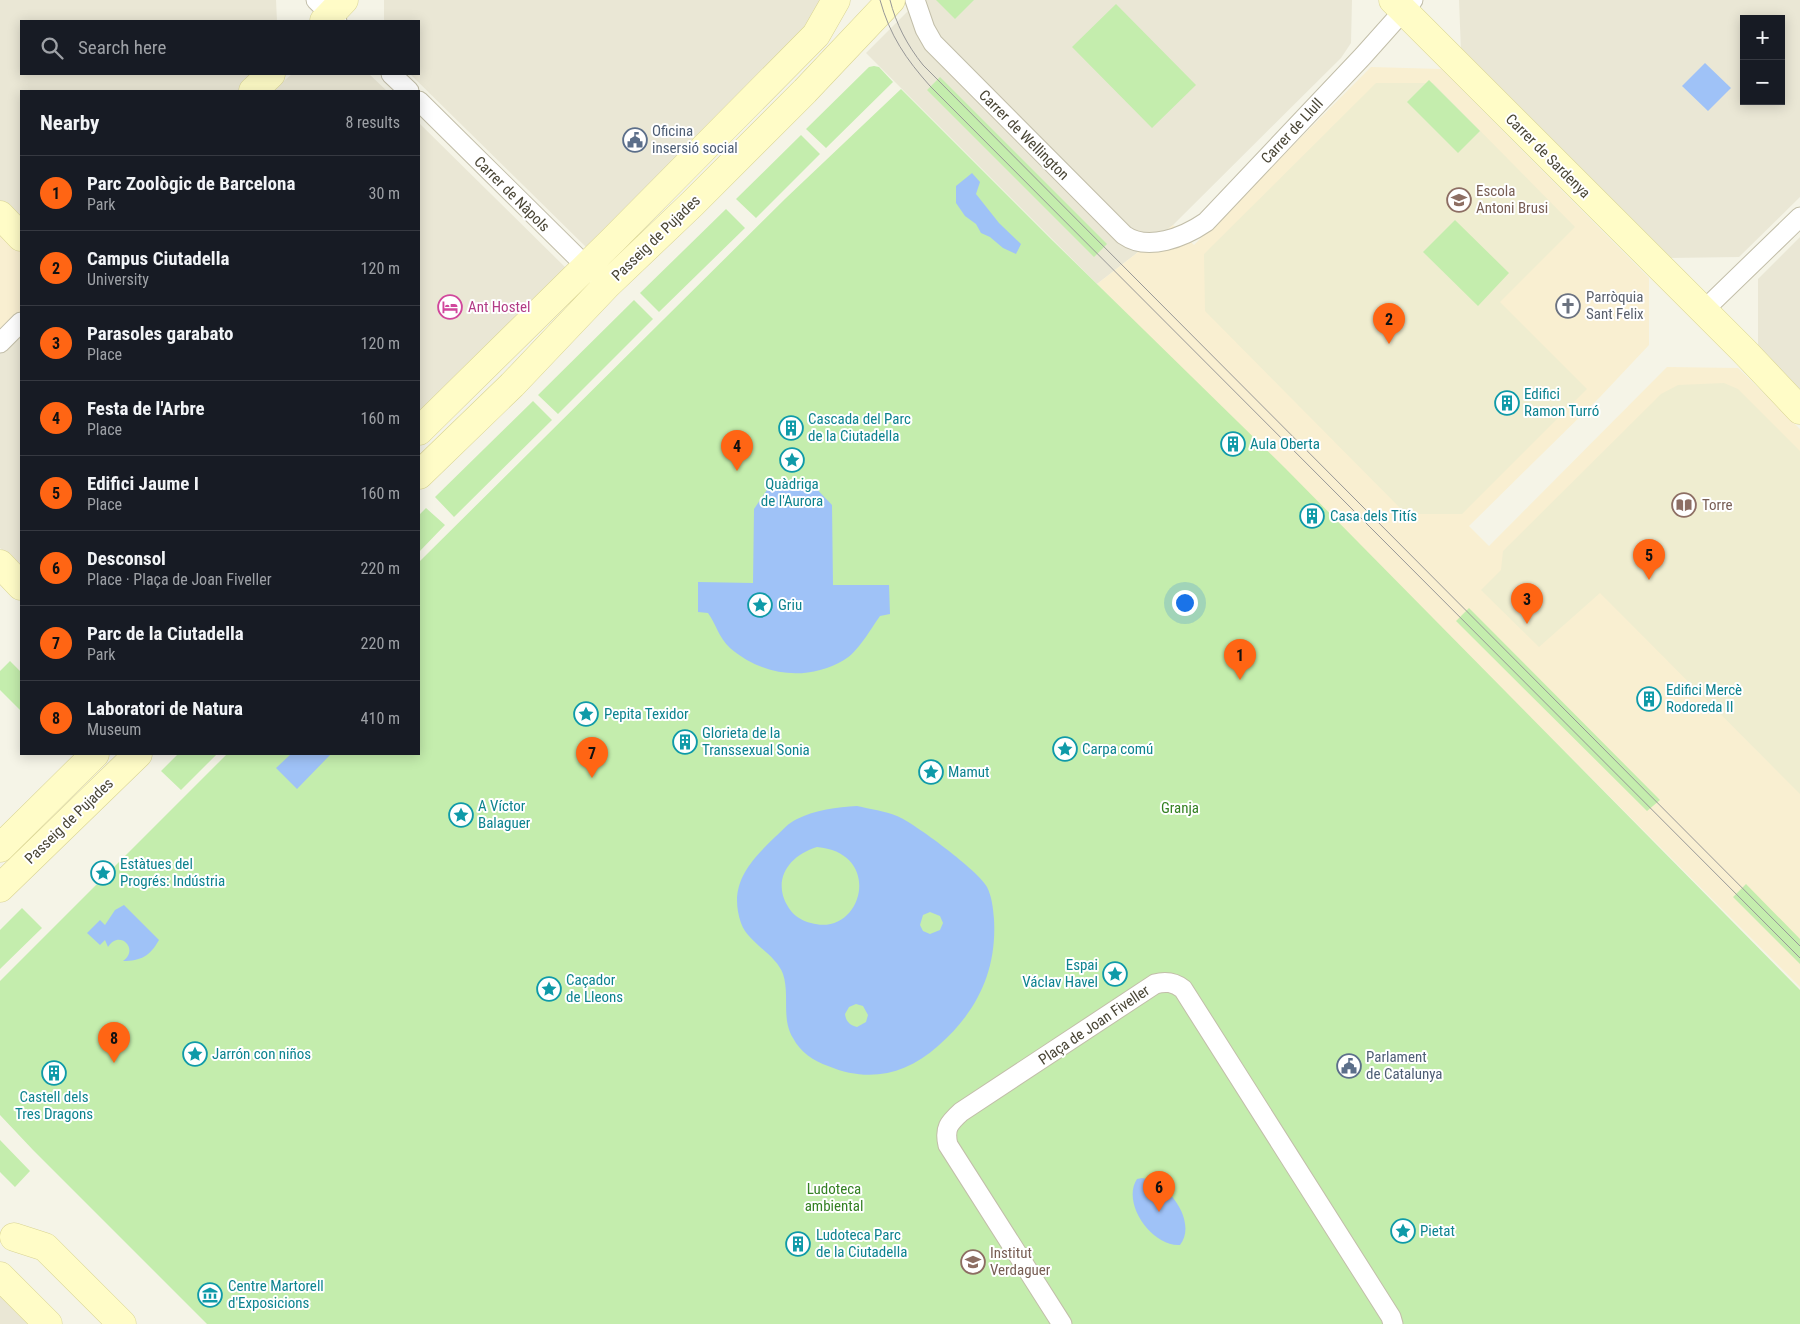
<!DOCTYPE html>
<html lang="en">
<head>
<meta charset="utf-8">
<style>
  body { margin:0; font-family:"Roboto Condensed",sans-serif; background:#20242c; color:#f1f3f6 }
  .controls { position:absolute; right:15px; top:15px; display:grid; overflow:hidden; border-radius:0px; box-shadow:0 2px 12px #0003 }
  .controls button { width:45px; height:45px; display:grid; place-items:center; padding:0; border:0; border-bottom:1px solid #363941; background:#171b24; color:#f1f3f6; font:25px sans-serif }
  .you { position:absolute; left:1184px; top:602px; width:18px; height:18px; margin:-12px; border:4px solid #fff; border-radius:50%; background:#1a73e8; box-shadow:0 0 0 8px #1a73e833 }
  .badge { display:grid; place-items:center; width:32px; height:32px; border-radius:50%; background:#ff6514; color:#111; font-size:16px; font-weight:700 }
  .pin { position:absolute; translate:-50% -41px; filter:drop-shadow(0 1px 2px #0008) }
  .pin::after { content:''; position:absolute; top:26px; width:18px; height:15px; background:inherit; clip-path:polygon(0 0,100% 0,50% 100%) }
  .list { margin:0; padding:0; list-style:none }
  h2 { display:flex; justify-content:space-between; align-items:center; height:65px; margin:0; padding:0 20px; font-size:21px }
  h2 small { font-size:16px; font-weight:400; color:#9ea1a6 }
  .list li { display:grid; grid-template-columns:32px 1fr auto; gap:15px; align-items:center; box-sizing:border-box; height:75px; padding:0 20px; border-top:1px solid #363941 }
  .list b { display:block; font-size:19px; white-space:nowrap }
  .list p { margin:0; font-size:16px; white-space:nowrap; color:#9ea1a6 }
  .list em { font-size:16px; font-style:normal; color:#9ea1a6 }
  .icon { flex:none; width:28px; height:28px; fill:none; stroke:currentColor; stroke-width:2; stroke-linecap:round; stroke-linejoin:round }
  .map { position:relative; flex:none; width:1800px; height:1324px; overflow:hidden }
  .search { position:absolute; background:#171b24; box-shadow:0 2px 12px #0003; left:20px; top:20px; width:400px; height:55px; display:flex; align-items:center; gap:12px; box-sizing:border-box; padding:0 18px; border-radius:0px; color:#9ea1a6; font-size:19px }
  .panel { position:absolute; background:#171b24; box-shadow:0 2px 12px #0003; left:20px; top:90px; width:400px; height:665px; border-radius:0px }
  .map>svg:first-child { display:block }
  .residential { fill:#eae7d5; fill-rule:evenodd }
  .commercial { fill:#f9efd1 }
  .education { fill:#efedd0 }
  .green { fill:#c4edad }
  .water { fill:#9fc2f7; fill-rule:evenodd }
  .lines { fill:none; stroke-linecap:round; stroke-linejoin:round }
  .street-casing { stroke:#c2bea9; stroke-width:21 }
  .secondary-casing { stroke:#d9d493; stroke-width:29 }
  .street { stroke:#fff; stroke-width:19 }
  .secondary { stroke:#fffcc7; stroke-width:28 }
  .tram { stroke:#979797; stroke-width:1 }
  .labels { text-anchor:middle; stroke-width:4; stroke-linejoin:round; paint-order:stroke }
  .service-label { font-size:15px; fill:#4e5e75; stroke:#fff; text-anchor:start }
  .street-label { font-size:15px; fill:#494535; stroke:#fff }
  .education-label { font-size:15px; fill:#785e54; stroke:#fff; text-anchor:start }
  .worship-label { font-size:15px; fill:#5b616d; stroke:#fff; text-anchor:start }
  .hotel-label { font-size:15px; fill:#b23c85; stroke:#fff; text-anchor:start }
  .culture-label { font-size:15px; fill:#0d838f; stroke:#fff; text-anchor:start }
  .park-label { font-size:15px; fill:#348123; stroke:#fff }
</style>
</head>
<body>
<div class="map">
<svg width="1800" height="1324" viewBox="0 0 1800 1324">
  <rect width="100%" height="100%" fill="#f5f4e7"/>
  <path class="residential" d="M0 0H276L277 21H21V74H253L238 91H21V237L0 215Z
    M384 0H820L817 16 595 248 586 247 410 74H419V21H384Z
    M919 0H1352L1351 43 1341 58 1173 225 1097 284 866 53Z
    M1459 0H1800V197L1739 257 1669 258 1461 51ZM1744 19H1781V101H1744Z
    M292 74H369L387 91H272Z
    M419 123 566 268 419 422Z
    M1800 237V389L1758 347V279Z
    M21 322V569L0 548V346Z
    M0 1288 36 1324H0Z"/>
  <path class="commercial" d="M1371 67 1441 69 1649 278V345L1600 397 1469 526 1489 546 1667 367 1738 368 1800 429V987L1097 284 1173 225 1194 245Z
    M0 215 21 237V322L0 341Z"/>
  <path class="education" d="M1376 83H1433L1575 227 1500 302 1587 389 1462 514H1406L1205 311 1204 254Z
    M1724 383 1738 389 1800 451V794L1600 593 1539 647 1481 590 1501 570 1503 551 1661 394 1678 385Z"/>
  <path class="green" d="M936 0H974L955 19Z
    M1116 4 1196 85 1152 128 1072 47Z
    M874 66 879 67 893 82 826 148 806 129 869 67Z
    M940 77 1107 244 1094 257 927 90Z
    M1429 80 1480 131 1458 153 1407 102Z
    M901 89 1052 240 1285 468 1800 990V1324H207L33 1150 0 1115V981L227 754H419V562L786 198Z
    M801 135 820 154 756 218 736 199Z
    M726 209 745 228 659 312 640 293Z
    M1455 220 1509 273 1478 306 1423 252Z
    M634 300 653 319 558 414 538 395Z
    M533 401 552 420 454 517 435 497Z
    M426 508 445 525 419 552V515Z
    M1469 608 1660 800 1647 811 1456 621Z
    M10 661 21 672V711L0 690V671Z
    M178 754H217L181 790 161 771Z
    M1746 884 1800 939V964L1733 897Z
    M22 908 42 928 0 969V930Z
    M0 1140 30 1171 15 1187 0 1172Z"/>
  <path class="water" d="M1705 63 1731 88 1708 111 1682 86Z
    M972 173 980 182 976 194 999 223 1021 244 1016 254 1003 248 990 237 981 233 976 224 965 216 956 203V186Z
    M771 484H812L832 505 833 585H889L890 614 880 616C870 630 858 652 844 660 806 682 763 676 730 648 719 638 716 624 708 613L698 612V582L753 583 754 509Z
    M291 754H331L297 789 276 768Z
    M857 806C870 809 885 811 897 816 913 822 981 873 987 887 992 897 993 908 994 919 997 971 977 1012 938 1046 905 1075 869 1083 828 1066 814 1061 800 1052 793 1038 781 1019 790 995 783 974 776 954 748 943 741 923 728 885 749 862 775 837 782 831 788 823 797 819 815 810 837 807 857 806ZM817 847C885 853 862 938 811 923 803 921 796 917 791 911 770 883 787 856 817 847ZM930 912 940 916 943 923 940 930 930 934 923 931 920 925 923 915ZM856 1004 863 1006 868 1015 866 1022 857 1027C850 1025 846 1022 845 1014L849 1007Z
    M124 905 159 940C150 956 141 961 123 961 140 949 119 929 108 947L105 940 100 945 87 933 100 920 105 925 115 910Z
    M1142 1178C1168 1181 1198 1222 1180 1245 1152 1247 1121 1203 1137 1179Z"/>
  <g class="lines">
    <g class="street-casing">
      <path id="street" d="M316 0 337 21
        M915 0 925 29 933 43 1124 235C1148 252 1184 237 1206 222L1363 56 1413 0
        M391 74 409 91
        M419 101 594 274
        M1703 311 1800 217
        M0 343 21 322
        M1062 1324 948 1145C944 1128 949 1123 961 1112L1155 984C1166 981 1174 982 1183 989L1391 1317 1393 1324"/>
    </g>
    <g class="secondary-casing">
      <path id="secondary" d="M1393 0 1744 351 1800 410
        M324 21 344 0
        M253 91 271 74
        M0 215 21 237
        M419 431 613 240 816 35 836 0
        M419 475 512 385 607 285 692 204 805 91 891 0
        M0 564 21 586
        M0 848 95 754
        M0 888 138 754
        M14 1237 45 1247 122 1324
        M0 1276 48 1324"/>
    </g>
    <use href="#street" class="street"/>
    <use href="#secondary" class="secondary"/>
    <path class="tram" d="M880 0C890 36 906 59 930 86L1800 958
      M890 0C896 24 907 45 923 65L1800 946"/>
  </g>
  <defs>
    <g id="civic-ring" transform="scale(1.25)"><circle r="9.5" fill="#fff" stroke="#5c6f8a" stroke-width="1.5"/><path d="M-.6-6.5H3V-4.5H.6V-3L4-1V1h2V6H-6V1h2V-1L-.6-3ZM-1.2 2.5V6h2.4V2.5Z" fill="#5c6f8a"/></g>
    <g id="school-ring" transform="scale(1.25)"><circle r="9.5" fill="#fff" stroke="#8d6e63" stroke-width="1.5"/><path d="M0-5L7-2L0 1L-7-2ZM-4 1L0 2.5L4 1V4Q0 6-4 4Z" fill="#8d6e63"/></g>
    <g id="church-ring" transform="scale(1.25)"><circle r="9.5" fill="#fff" stroke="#6b7280" stroke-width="1.5"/><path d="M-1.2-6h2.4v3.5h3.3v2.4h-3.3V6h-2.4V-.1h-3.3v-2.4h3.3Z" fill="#6b7280"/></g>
    <g id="hotel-ring" transform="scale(1.25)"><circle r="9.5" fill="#fff" stroke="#d1479c" stroke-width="1.5"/><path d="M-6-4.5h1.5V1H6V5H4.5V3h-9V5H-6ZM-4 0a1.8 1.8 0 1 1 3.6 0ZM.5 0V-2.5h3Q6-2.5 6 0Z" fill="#d1479c"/></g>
    <g id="building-ring" transform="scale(1.25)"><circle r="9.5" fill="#fff" stroke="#0f9aa8" stroke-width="1.5"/><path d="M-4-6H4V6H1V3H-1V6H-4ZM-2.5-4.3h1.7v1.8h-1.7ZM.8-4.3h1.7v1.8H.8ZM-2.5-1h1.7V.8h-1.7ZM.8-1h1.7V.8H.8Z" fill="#0f9aa8"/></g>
    <g id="sight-ring" transform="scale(1.25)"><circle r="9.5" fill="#fff" stroke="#0f9aa8" stroke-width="1.5"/><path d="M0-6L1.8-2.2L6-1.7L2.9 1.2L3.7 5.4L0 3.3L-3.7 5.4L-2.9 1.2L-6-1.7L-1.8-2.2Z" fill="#0f9aa8"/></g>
    <g id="library-ring" transform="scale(1.25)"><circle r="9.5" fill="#fff" stroke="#8d6e63" stroke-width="1.5"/><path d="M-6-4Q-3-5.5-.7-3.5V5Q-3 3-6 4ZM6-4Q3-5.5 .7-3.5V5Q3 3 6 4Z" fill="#8d6e63"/></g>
    <g id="museum-ring" transform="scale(1.25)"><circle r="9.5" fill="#fff" stroke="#0f9aa8" stroke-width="1.5"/><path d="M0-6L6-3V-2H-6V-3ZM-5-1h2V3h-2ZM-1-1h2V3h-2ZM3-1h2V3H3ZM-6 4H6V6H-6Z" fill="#0f9aa8"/></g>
  </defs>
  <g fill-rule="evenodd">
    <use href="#civic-ring" x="635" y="140"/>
    <use href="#school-ring" x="1459" y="200"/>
    <use href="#church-ring" x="1568" y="306"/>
    <use href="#hotel-ring" x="450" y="307"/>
    <use href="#building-ring" x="1507" y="403"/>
    <use href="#building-ring" x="791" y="428"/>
    <use href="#building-ring" x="1233" y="444"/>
    <use href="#sight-ring" x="792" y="460"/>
    <use href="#library-ring" x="1684" y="505"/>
    <use href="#building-ring" x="1312" y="516"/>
    <use href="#sight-ring" x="760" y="605"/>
    <use href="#building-ring" x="1649" y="699"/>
    <use href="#sight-ring" x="586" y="714"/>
    <use href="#building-ring" x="685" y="742"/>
    <use href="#sight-ring" x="1065" y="749"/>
    <use href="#sight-ring" x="931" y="772"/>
    <use href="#sight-ring" x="461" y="815"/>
    <use href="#sight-ring" x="103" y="873"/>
    <use href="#sight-ring" x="1115" y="974"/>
    <use href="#sight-ring" x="549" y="989"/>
    <use href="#sight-ring" x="195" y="1054"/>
    <use href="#civic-ring" x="1349" y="1066"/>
    <use href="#building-ring" x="54" y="1073"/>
    <use href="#sight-ring" x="1403" y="1231"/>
    <use href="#building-ring" x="798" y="1244"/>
    <use href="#school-ring" x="973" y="1262"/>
    <use href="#museum-ring" x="210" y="1295"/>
  </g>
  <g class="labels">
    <g class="service-label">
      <text x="652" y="136">Oficina<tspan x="652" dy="17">insersió social</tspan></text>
      <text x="1366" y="1062">Parlament<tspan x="1366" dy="17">de Catalunya</tspan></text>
    </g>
    <g class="street-label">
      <text transform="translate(1292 131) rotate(-47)" y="5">Carrer de Llull</text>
      <text transform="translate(1024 135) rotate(45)" y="5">Carrer de Wellington</text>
      <text transform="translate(1548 156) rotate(45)" y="5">Carrer de Sardenya</text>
      <text transform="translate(512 194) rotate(45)" y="5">Carrer de Nàpols</text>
      <text transform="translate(656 238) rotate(-44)" y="5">Passeig de Pujades</text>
      <text transform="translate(69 821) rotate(-44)" y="5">Passeig de Pujades</text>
      <text transform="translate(1094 1025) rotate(-34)" y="5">Plaça de Joan Fiveller</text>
    </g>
    <g class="education-label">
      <text x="1476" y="196">Escola<tspan x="1476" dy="17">Antoni Brusi</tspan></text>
      <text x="1702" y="510">Torre</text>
      <text x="990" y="1258">Institut<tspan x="990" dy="17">Verdaguer</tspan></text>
    </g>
    <g class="worship-label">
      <text x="1586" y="302">Parròquia<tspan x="1586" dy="17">Sant Felix</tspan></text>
    </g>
    <g class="hotel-label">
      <text x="468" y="312">Ant Hostel</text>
    </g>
    <g class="culture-label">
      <text x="1524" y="399">Edifici<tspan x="1524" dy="17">Ramon Turró</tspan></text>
      <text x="808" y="424">Cascada del Parc<tspan x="808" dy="17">de la Ciutadella</tspan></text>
      <text x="1250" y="449">Aula Oberta</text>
      <text x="792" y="489" text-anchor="middle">Quàdriga<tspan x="792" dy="17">de l'Aurora</tspan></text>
      <text x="1330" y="521">Casa dels Titís</text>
      <text x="778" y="610">Griu</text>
      <text x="1666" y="695">Edifici Mercè<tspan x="1666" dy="17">Rodoreda II</tspan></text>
      <text x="604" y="719">Pepita Texidor</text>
      <text x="702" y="738">Glorieta de la<tspan x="702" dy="17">Transsexual Sonia</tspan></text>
      <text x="1082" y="754">Carpa comú</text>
      <text x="948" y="777">Mamut</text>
      <text x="478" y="811">A Víctor<tspan x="478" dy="17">Balaguer</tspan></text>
      <text x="120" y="869">Estàtues del<tspan x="120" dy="17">Progrés: Indústria</tspan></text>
      <text x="1098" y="970" text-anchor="end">Espai<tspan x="1098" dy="17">Václav Havel</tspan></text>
      <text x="566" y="985">Caçador<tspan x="566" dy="17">de Lleons</tspan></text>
      <text x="212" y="1059">Jarrón con niños</text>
      <text x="54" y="1102" text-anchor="middle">Castell dels<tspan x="54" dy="17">Tres Dragons</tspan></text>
      <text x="1420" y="1236">Pietat</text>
      <text x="816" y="1240">Ludoteca Parc<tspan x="816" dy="17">de la Ciutadella</tspan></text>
      <text x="228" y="1291">Centre Martorell<tspan x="228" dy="17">d'Exposicions</tspan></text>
    </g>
    <g class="park-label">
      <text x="1180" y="813">Granja</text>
      <text x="834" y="1194">Ludoteca<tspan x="834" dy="17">ambiental</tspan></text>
    </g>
  </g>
</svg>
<div class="controls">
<button>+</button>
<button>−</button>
</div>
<div class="you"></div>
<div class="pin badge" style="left:1240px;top:680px">1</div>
<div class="pin badge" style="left:1389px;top:344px">2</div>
<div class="pin badge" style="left:1527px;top:624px">3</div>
<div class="pin badge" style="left:737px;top:471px">4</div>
<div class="pin badge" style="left:1649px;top:580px">5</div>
<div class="pin badge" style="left:1159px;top:1212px">6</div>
<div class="pin badge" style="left:592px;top:778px">7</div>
<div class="pin badge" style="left:114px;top:1063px">8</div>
<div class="search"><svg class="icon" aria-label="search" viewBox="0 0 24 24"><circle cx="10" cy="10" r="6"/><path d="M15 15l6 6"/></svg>Search here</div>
<section class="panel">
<h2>Nearby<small>8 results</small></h2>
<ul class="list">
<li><span class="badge">1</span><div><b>Parc Zoològic de Barcelona</b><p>Park</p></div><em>30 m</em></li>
<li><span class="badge">2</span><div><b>Campus Ciutadella</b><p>University</p></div><em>120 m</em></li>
<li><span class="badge">3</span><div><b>Parasoles garabato</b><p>Place</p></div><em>120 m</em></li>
<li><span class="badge">4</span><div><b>Festa de l'Arbre</b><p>Place</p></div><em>160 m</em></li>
<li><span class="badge">5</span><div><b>Edifici Jaume I</b><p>Place</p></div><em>160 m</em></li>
<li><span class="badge">6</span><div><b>Desconsol</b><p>Place · Plaça de Joan Fiveller</p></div><em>220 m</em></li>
<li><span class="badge">7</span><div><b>Parc de la Ciutadella</b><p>Park</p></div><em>220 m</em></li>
<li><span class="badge">8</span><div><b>Laboratori de Natura</b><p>Museum</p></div><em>410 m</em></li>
</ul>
</section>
</div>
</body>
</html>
